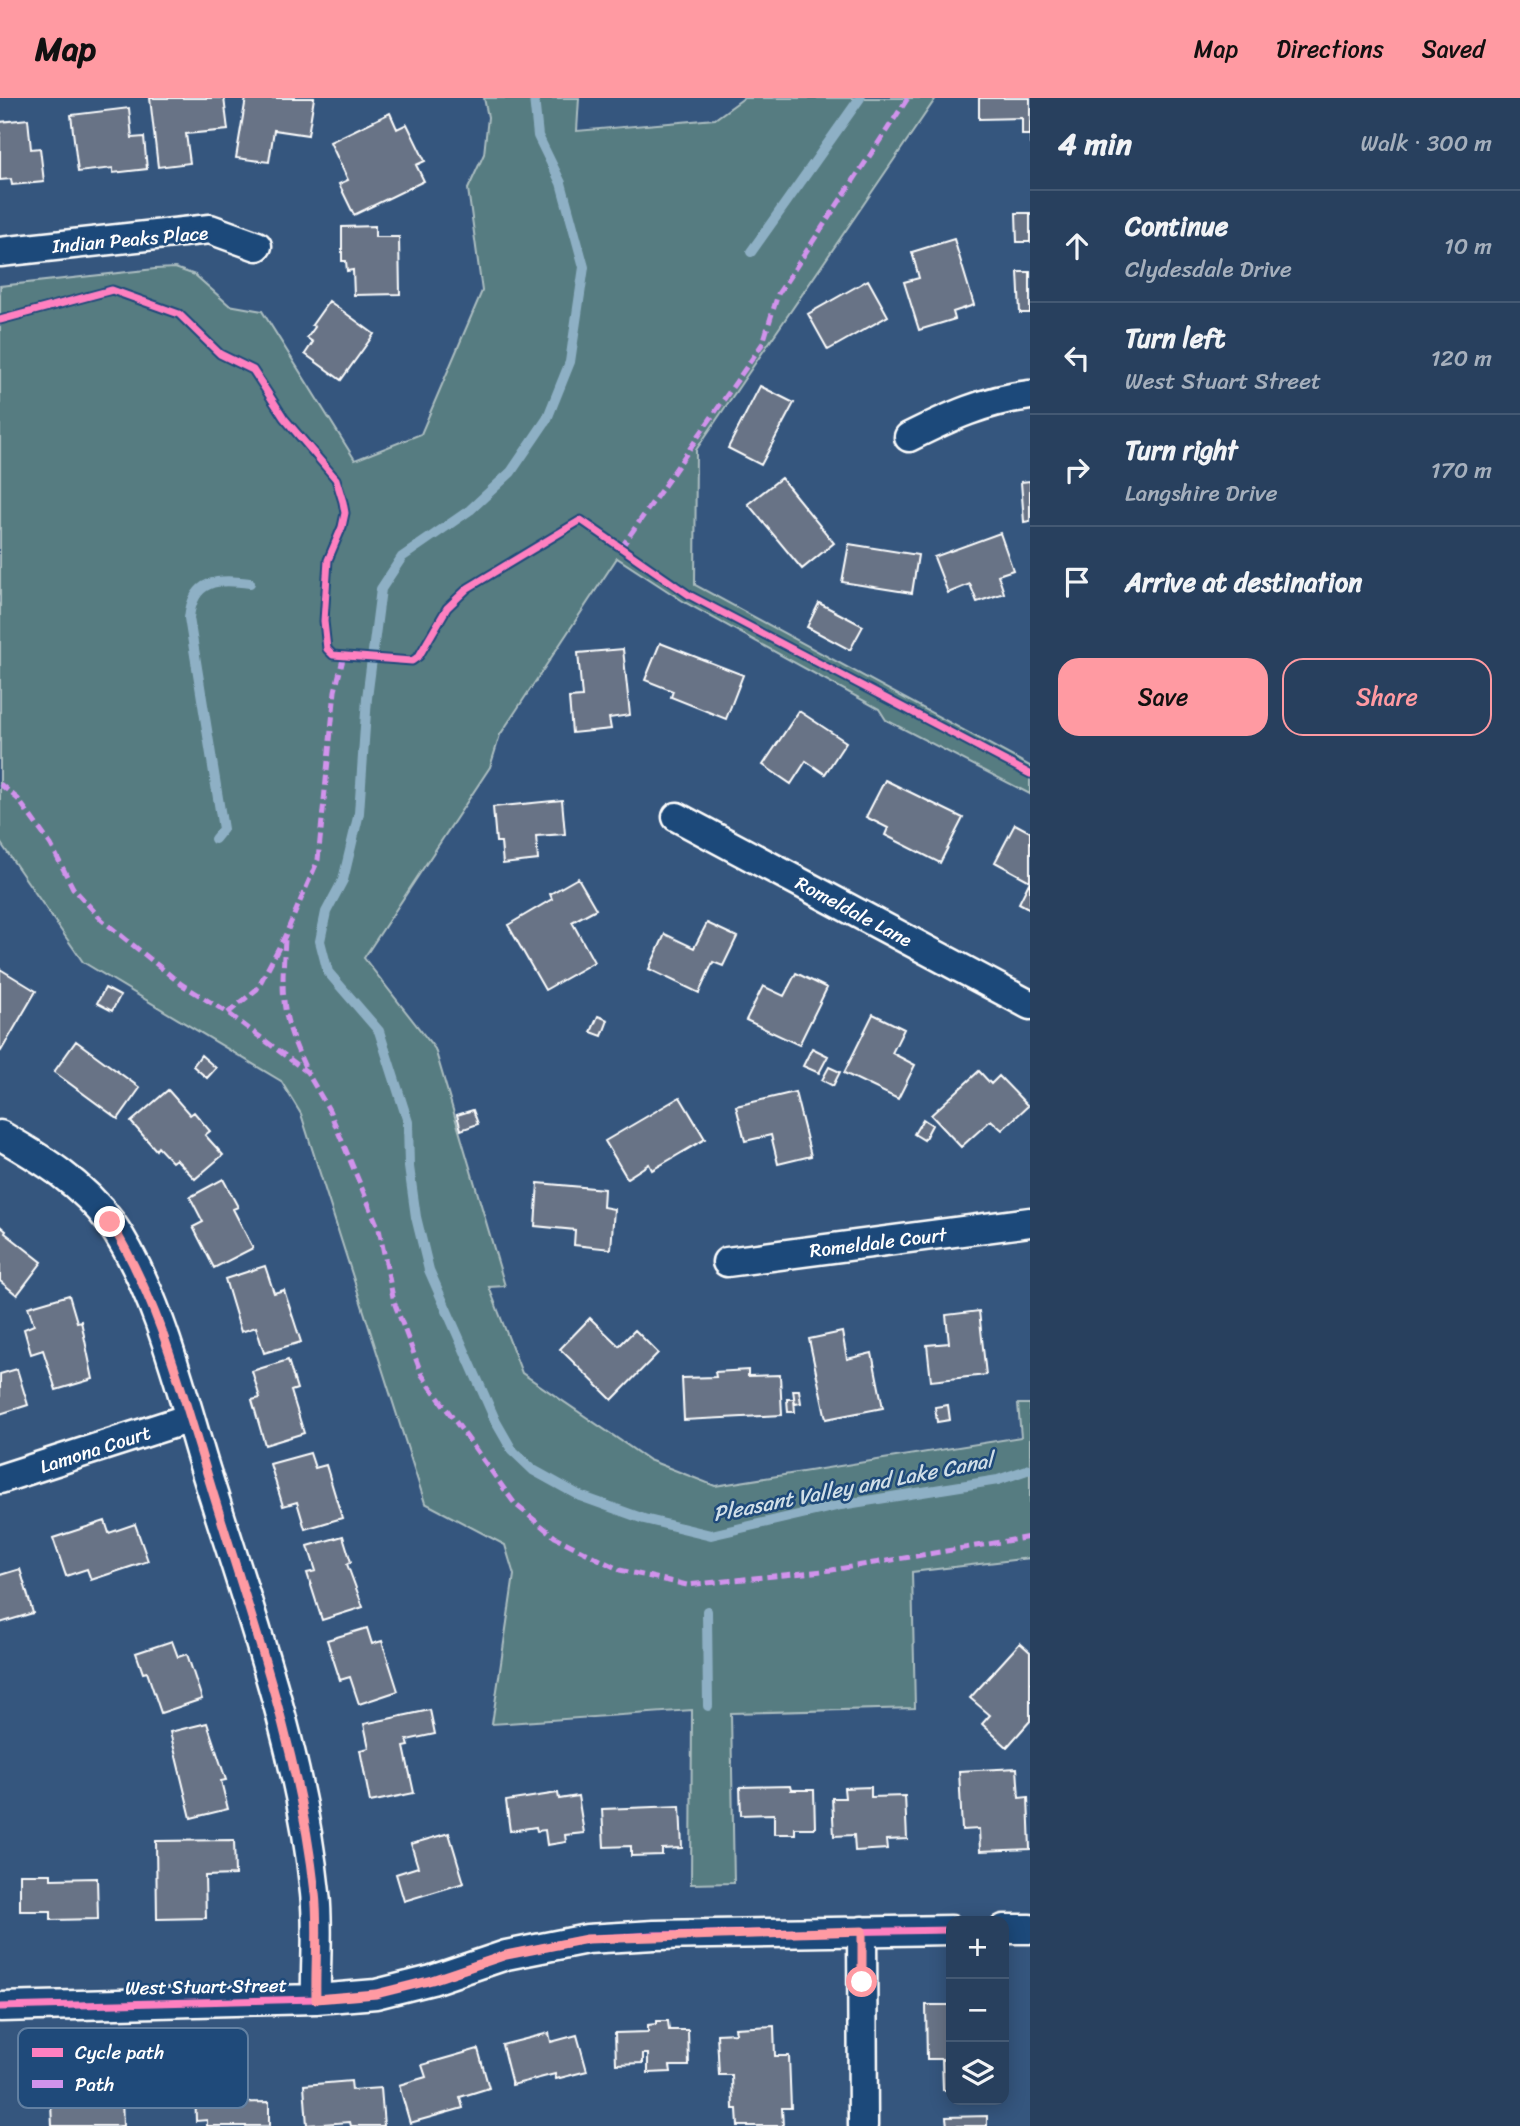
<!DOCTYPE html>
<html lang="en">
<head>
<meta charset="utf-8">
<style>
  body { margin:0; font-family:Sriracha,sans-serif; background:#304764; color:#f1f3f6 }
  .controls { position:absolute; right:21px; bottom:21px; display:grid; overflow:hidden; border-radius:14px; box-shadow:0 4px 18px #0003 }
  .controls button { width:63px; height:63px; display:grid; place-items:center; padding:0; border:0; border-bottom:2px solid #445973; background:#28405e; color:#f1f3f6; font:35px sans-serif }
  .stop { position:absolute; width:21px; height:21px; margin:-16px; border:5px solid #ff9aa2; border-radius:50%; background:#fff }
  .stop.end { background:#ff9aa2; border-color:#fff; box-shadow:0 2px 7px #0008 }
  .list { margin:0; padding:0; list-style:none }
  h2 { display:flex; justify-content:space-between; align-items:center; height:91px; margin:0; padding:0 28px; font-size:30px }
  h2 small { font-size:23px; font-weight:400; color:#a5afbc }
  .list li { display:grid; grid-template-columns:46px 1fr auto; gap:21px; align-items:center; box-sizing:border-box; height:112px; padding:0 28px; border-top:2px solid #445973 }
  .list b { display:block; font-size:26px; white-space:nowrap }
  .list p { margin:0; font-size:23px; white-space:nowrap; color:#a5afbc }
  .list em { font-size:23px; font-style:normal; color:#a5afbc }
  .actions { display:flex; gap:14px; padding:21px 28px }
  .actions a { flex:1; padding:16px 0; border:2px solid #ff9aa2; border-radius:21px; text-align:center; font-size:24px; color:#ff9aa2 }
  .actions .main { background:#ff9aa2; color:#111 }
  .icon { flex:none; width:38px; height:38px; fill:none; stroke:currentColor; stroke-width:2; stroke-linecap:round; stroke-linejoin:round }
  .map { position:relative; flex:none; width:1030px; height:2028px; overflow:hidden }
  header { display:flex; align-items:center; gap:42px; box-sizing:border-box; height:98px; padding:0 35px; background:#ff9aa2; color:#111 }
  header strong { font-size:33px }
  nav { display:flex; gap:38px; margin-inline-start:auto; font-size:24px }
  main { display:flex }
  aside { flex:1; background:#28405e }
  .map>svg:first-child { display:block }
  .green { fill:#577b81; stroke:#abbdc0; stroke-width:2 }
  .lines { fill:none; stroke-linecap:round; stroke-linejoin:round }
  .stream { stroke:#8eb0c5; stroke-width:10 }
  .building { fill:#677386; stroke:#fff; stroke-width:2 }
  .street-casing { stroke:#fff; stroke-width:33 }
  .street { stroke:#1f4a7a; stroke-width:28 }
  .quiet { stroke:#d193ec; stroke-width:5; stroke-dasharray:10 5; stroke-linecap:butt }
  .cycleway-casing { stroke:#1f4a7a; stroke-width:11 }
  .cycleway { stroke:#ff80c0; stroke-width:7 }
  .route { stroke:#ff9aa2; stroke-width:9 }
  .labels { text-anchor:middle; stroke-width:5; stroke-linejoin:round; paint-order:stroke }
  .street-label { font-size:19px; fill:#fff; stroke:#1f4a7a }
  .water-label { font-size:21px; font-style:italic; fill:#d0dee7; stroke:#1f4a7a }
  .key { fill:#1f4a7a; stroke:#6280a2; stroke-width:2 }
  .key-label { font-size:19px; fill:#fff }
</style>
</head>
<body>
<header>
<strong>Map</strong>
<nav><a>Map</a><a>Directions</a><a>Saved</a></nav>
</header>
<main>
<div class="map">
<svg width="1030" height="2028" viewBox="0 0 1030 2028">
  <rect width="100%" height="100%" fill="#35567e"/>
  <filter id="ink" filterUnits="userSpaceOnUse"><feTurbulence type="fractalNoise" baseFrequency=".0143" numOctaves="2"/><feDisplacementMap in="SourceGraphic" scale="14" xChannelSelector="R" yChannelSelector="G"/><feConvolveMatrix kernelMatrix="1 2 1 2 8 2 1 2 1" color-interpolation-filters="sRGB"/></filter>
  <g filter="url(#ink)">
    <path class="green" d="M484 0H579L577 33 715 21 744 0H936L696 352 695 487 1030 668V696L886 622 879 611 686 505 617 460 500 637 490 669 364 860 435 951 505 1188 489 1189 522 1275 649 1362 715 1388 1021 1339 1018 1306H1030V1460L912 1474 915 1610 731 1615 734 1785 691 1786 692 1612 492 1626 514 1477 505 1447 425 1405 301 1016 281 983 83 864 0 744V188L155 171 175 170 195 177 229 207 262 213 355 362 421 336 482 193 468 91 484 56 488 19Z"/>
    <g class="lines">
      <path class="stream" d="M534 0 538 38 561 85 584 169 570 264 547 321 511 374 470 412 402 459 381 491 367 600 359 715 343 782 326 814 320 843 328 874 379 933 408 1024 409 1069 416 1119 429 1172 496 1324 512 1352 533 1372 580 1398 644 1421 711 1437 841 1407 998 1382 1030 1371
        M751 154 860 0
        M215 741 223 731 189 520C193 480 219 481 250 485
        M707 1513 708 1608"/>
    </g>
    <path class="building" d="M150 0H224L228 32 186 36 190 65 158 69Z
      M246 0H314L308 37 274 32 269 64 236 60Z
      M979 0H1030V47V37H1022V20L979 21Z
      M129 10 132 40 144 39 147 71 113 75V70L78 74 71 17Z
      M390 15 397 31 407 26 425 63 416 67 424 83 354 117 339 86 348 82 330 44Z
      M28 21 31 51 40 50 44 84 12 87 11 81 0 82V24Z
      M1016 115H1030V144H1017Z
      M375 128V139H399L400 196 354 197 353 172 347 173 346 163H342V129Z
      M954 141 974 207 953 214 955 221 919 232 904 184 919 180 912 154Z
      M1018 174H1030V215H1020Z
      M868 182 888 218 828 252 808 216Z
      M329 203 374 236 341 282 305 256 313 244 307 240 315 229 312 227Z
      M760 288 794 305 761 367 728 350Z
      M781 380 834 445 802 471 748 406Z
      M1030 383V423L1024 424 1021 384Z
      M1000 435 1013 472 998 477 1004 495 977 504 970 486 948 495 934 459Z
      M849 446 918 457 912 495 842 484Z
      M819 505 863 528 850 552 807 529Z
      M660 545 743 577 726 621 671 599 673 593 645 582Z
      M623 551 630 617 609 620 611 631 572 635 569 600 582 599 578 555Z
      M799 613 846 644 825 676 806 663 791 686 763 667Z
      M885 682 963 720 940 765 885 737 888 730 866 719Z
      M562 702 565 736 536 738 538 762 503 766 501 744H496L493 709Z
      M1015 726 1030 734V783L995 764Z
      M578 780 596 811 572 824 594 864 545 892 508 827 552 801 550 796Z
      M1030 783V811L1019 805Z
      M707 825 737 839 723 868 713 864 699 895 649 871 665 836 694 850Z
      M0 871 36 893 1 953 0 952Z
      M796 875 827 890 799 947 746 922 763 888 784 898Z
      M105 890 120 898 112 913 97 905Z
      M873 916 904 931 892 955 915 967 898 1001 844 975Z
      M598 918 608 922 602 938 591 934Z
      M76 943 140 990 118 1021 54 974Z
      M812 950 828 958 819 975 803 968Z
      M201 957 216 970 207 980 193 968Z
      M829 969 840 974 833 988 822 982Z
      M979 973 991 986 999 978 1028 1008 1002 1032 991 1022 961 1049 931 1017Z
      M168 992 190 1017 194 1014 210 1033 205 1037 223 1057 195 1081 176 1061 172 1064 158 1049 156 1052 131 1024Z
      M795 994 811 1058 778 1066 771 1037 745 1043 736 1008Z
      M680 999 705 1041 652 1072 649 1066 627 1080 605 1043Z
      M473 1012 478 1026 461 1032 457 1017Z
      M923 1021 932 1027 924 1042 914 1036Z
      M223 1081 238 1109 233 1111 253 1150 214 1170 193 1129 203 1124 190 1099Z
      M538 1085 604 1091 603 1109 614 1111 611 1151 574 1147 575 1132 535 1128Z
      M0 1128 6 1133 5 1135 42 1164 17 1197 0 1183Z
      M265 1168 274 1195 284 1192 301 1244 264 1255 256 1229 241 1234 225 1181Z
      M69 1197 77 1224 81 1223 93 1281 56 1292 43 1252 31 1256 24 1231 34 1227 28 1209Z
      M979 1213 986 1277 931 1283 927 1247 949 1245 946 1217Z
      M590 1220 619 1248 635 1232 658 1255 612 1302 560 1251Z
      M842 1234 847 1261 872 1255 883 1310 826 1321 809 1241Z
      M288 1262 297 1291 291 1293 304 1335 265 1347 252 1302 260 1300 252 1273Z
      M17 1271 28 1307 0 1316V1276Z
      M748 1272V1278L780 1277 782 1317 684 1322 682 1280 716 1279 715 1274Z
      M793 1292H799L801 1305 795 1306Z
      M787 1301H794L795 1314H788Z
      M948 1307 950 1322 937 1324 935 1309Z
      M310 1355 315 1370 326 1367 342 1420 305 1431 297 1404 283 1408 270 1366Z
      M105 1423 109 1435 135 1426 148 1463 91 1482 87 1471 66 1478 53 1440Z
      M343 1438 351 1464 347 1466 363 1509 322 1522 307 1475 316 1473 308 1448Z
      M20 1471 33 1515 0 1525V1477Z
      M367 1530 372 1546 382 1543 398 1593 359 1606 350 1579 340 1582 327 1542Z
      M172 1543 178 1559 187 1556 202 1601 161 1615 147 1574 143 1575 136 1555Z
      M1020 1545 1030 1554V1623L1007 1649 982 1626 990 1617 970 1600Z
      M430 1612 435 1636 407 1642 409 1648 404 1649 414 1695 370 1704 360 1652 369 1650 364 1626Z
      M207 1625 226 1682 221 1683 228 1711 191 1720 170 1634Z
      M1017 1670 1019 1700 1028 1699 1030 1751 980 1753 979 1731 962 1732 959 1673Z
      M790 1688 791 1692H814L815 1730H795V1736H774V1716L741 1717 740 1689Z
      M871 1689V1699L905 1698 907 1741 886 1742 887 1751 855 1753 854 1737 834 1738 832 1700H845L844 1690Z
      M558 1695 559 1701 578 1698 584 1735 565 1737 566 1744 547 1747 545 1732 537 1733 536 1729 510 1733 506 1703Z
      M680 1708 682 1750 662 1751V1757L631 1758V1748L604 1749 602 1711Z
      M449 1735 464 1785 404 1803 396 1776 418 1769 411 1746Z
      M234 1742 235 1777 205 1778 206 1820 157 1821 156 1743Z
      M20 1776H51V1781L97 1780 98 1821 51 1822V1813H20Z
      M926 1907H951V1992H943L942 1961H927Z
      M656 1923H668L669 1932H688L689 1968H670L671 1974 648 1975V1956H643V1965L616 1966 615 1935 648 1934V1927L656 1926Z
      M774 1928 775 1958H789L791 2010H782L783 2028H738L737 2011H733L732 1977H719L717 1936 736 1935 735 1930Z
      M549 1935 551 1944 577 1937 587 1973 556 1981 555 1976 512 1987 502 1947Z
      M478 1951 489 1990 460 1999 463 2010 410 2025 399 1987 426 1979 422 1967Z
      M351 1983 352 1992 381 1990 384 2028H351L350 2024 307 2027 304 1987Z
      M195 1988H225L226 2005 269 2004V2028H207V2022L196 2023Z
      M90 1991H103V2001L122 2000 123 2028H52L51 2004H80V1995L90 1994Z
      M987 2018V2028H947L946 2019Z"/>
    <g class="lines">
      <g class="street-casing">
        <path id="street" d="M0 154 210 131 257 148
          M909 339C949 319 986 302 1030 297
          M677 719 1030 907
          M0 1037C42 1061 82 1085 111 1125 155 1188 180 1287 202 1361 246 1504 300 1646 315 1795 319 1830 315 1866 316 1901
          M727 1164 1030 1124
          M0 1381 190 1320
          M1004 1831H1030
          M862 1833 863 2028
          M0 1909 316 1901 376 1896 432 1882 506 1857 587 1841 654 1837 951 1832"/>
      </g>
      <use href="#street" class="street"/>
      <path class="quiet" d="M621 450 763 245 778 196 908 0
        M0 686 18 701 51 747 73 790 102 822 181 886 228 915 307 974 329 1012 379 1131 394 1204 422 1277 515 1406 555 1439 620 1472 687 1487 832 1472 1030 1439
        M285 842C281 899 281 918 306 971
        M228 915 257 891 285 838 318 762 335 593 344 557"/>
      <g class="cycleway-casing">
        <path id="cycleway" d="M0 222 112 192 179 216 220 256 253 272 284 320 336 381 343 404 345 415 342 429 328 462 324 523 327 551 333 557 412 563 419 558 447 510 468 490 581 422 689 497 1030 676
          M0 1909 316 1901 376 1896 432 1882 506 1857 587 1841 654 1837 951 1832"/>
      </g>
      <use href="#cycleway" class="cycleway"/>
    </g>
  </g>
  <g class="lines" filter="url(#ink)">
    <path class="route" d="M110 1124C159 1203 183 1297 210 1385 251 1520 300 1654 315 1795 319 1829 315 1866 316 1901L376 1896 432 1882 506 1857 587 1841 862 1833V1884"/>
  </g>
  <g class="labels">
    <g class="street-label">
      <text transform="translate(130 141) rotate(-5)" y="7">Indian Peaks Place</text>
      <text transform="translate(854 813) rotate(28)" y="7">Romeldale Lane</text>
      <text transform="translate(878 1144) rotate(-7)" y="7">Romeldale Court</text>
      <text transform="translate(95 1351) rotate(-18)" y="7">Lamona Court</text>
      <text transform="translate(206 1888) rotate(-1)" y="7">West Stuart Street</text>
    </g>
    <g class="water-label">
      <text transform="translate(853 1389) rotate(-11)" y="7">Pleasant Valley and Lake Canal</text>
    </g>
  </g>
  <rect x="18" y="1930" width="230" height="80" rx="10" class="key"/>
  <rect x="32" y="1950" width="31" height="9" fill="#ff80c0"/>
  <rect x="32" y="1982" width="31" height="8" fill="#d193ec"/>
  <g class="key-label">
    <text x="75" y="1961">Cycle path</text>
    <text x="75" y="1993">Path</text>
  </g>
</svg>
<div class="controls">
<button>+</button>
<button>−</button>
<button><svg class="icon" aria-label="layers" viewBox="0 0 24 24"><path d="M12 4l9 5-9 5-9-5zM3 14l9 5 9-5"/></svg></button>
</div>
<div class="stop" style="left:862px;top:1884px"></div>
<div class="stop end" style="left:110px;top:1124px"></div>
</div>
<aside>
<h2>4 min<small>Walk · 300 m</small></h2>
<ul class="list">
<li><svg class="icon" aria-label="ahead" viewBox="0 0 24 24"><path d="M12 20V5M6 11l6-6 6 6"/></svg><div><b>Continue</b><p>Clydesdale Drive</p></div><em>10 m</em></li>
<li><svg class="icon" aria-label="left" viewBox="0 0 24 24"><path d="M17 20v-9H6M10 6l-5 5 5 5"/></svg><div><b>Turn left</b><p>West Stuart Street</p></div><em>120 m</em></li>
<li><svg class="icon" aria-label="right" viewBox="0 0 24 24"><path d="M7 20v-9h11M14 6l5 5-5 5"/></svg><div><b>Turn right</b><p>Langshire Drive</p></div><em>170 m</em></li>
<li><svg class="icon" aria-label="arrive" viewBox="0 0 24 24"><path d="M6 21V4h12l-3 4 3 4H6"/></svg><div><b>Arrive at destination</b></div></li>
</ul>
<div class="actions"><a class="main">Save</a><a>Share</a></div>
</aside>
</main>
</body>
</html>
